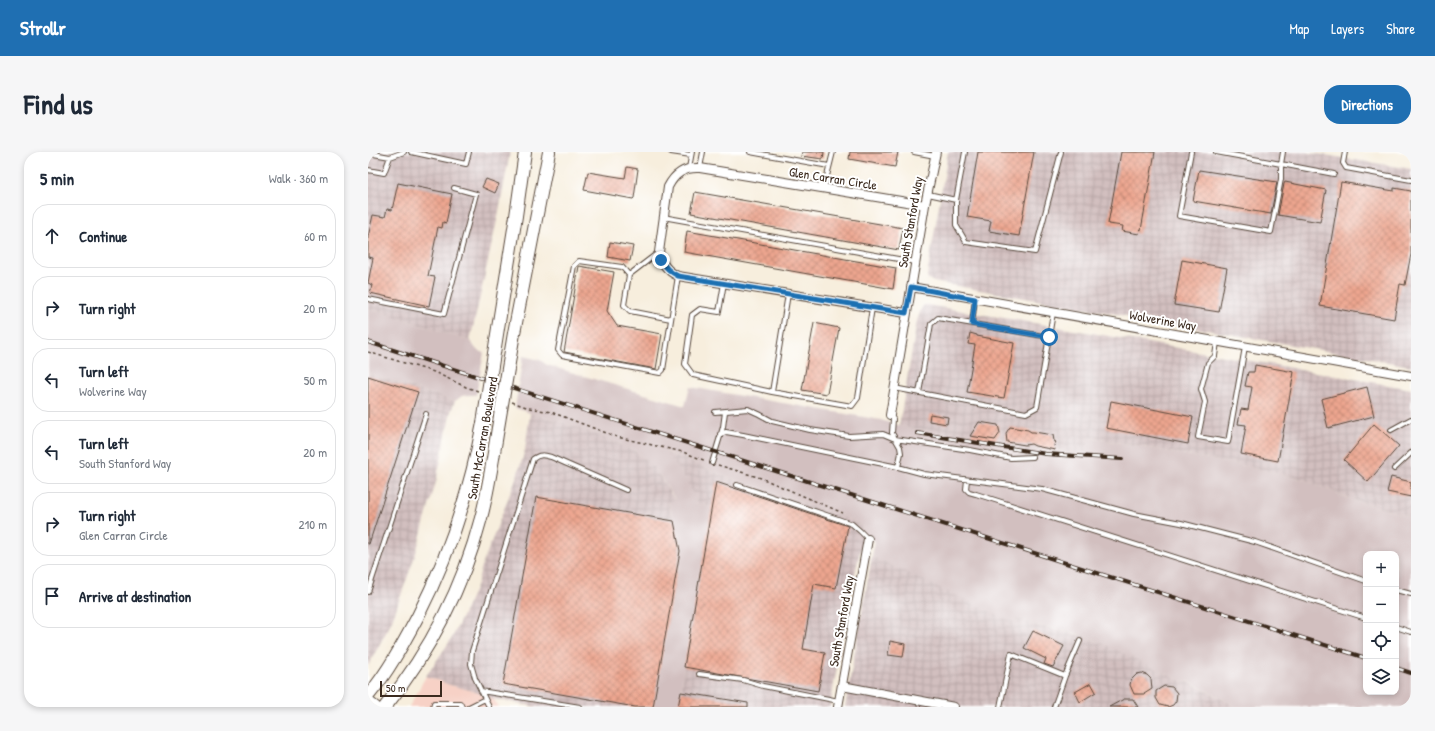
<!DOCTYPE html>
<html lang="en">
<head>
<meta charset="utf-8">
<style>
  body { margin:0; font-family:"Patrick Hand",sans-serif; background:#f6f6f7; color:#1f2937 }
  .controls { position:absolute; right:12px; bottom:12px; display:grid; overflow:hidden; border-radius:8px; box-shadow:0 2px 6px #0003 }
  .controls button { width:36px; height:36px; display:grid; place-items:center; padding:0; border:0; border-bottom:1px solid #e0e1e3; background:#fff; color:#1f2937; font:20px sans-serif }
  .scale { position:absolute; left:12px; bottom:10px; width:62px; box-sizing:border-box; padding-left:4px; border:2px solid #3b2a1e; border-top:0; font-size:11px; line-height:14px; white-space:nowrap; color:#3b2a1e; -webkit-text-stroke:3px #fff; paint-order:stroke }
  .stop { position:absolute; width:12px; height:12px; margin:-9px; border:3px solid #1f6fb2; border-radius:50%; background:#fff }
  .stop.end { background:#1f6fb2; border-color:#fff; box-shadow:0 1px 4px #0008 }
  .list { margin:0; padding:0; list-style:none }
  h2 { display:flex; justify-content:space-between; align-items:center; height:52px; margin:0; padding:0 16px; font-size:17px }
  h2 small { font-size:13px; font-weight:400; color:#747a83 }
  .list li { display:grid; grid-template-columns:26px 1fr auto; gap:12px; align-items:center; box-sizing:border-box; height:64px; margin:0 8px 8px; padding:0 8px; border:1px solid #e0e1e3; border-radius:16px }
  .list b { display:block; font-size:15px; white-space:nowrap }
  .list p { margin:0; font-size:13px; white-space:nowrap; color:#747a83 }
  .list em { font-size:13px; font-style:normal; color:#747a83 }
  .icon { flex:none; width:22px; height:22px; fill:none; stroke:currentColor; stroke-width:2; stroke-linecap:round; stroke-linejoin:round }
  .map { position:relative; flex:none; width:1043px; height:555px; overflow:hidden; border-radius:16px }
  header { display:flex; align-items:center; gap:24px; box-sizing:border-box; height:56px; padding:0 20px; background:#1f6fb2; color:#fff }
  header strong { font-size:19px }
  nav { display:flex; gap:22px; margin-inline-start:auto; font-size:14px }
  .intro { display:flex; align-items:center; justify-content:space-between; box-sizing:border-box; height:96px; padding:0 24px }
  h1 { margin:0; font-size:28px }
  .button { padding:10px 18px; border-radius:16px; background:#1f6fb2; color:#fff; font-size:14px; font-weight:700 }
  main { display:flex; gap:24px; padding:0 24px }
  aside { flex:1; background:#fff; border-radius:16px; box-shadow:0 2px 6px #0003 }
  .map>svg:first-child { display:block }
  .built { fill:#f7d1c6 }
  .industrial { fill:url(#industrial-grid) }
  .railway { fill:#d2bfbf; fill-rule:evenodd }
  .building { fill:url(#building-cross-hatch) }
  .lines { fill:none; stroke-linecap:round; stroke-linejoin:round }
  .service-casing { stroke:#57473b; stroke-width:6 }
  .minor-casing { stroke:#57473b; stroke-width:10 }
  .tertiary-casing { stroke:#57473b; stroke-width:12 }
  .primary-casing { stroke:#57473b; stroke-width:14 }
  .path { stroke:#57473b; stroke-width:1.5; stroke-dasharray:3 3; stroke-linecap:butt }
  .service { stroke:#fff; stroke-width:4 }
  .minor { stroke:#fff; stroke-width:8 }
  .tertiary { stroke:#fff; stroke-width:10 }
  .primary { stroke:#fff; stroke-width:12 }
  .rail-casing { stroke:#3b2a1e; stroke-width:4 }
  .rail { stroke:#fff; stroke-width:2.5; stroke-dasharray:8; stroke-linecap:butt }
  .primary-bridge-casing { stroke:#57473b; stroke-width:14; stroke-linecap:butt }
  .primary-bridge { stroke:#fff; stroke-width:12 }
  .route { stroke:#1f6fb2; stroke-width:5 }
  .labels { text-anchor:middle; stroke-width:4; stroke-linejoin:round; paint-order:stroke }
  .street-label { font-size:13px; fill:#3b2a1e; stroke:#fff }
</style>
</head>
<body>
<header>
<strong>Strollr</strong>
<nav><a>Map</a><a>Layers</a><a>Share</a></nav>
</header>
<div class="intro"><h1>Find us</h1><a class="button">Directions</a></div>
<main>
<aside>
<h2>5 min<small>Walk · 360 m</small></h2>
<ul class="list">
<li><svg class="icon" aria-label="ahead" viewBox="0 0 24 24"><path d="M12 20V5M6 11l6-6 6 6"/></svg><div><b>Continue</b></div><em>60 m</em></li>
<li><svg class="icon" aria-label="right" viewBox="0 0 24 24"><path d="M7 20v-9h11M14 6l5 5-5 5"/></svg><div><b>Turn right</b></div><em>20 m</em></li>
<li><svg class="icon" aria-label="left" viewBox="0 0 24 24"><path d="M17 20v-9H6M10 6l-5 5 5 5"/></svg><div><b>Turn left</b><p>Wolverine Way</p></div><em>50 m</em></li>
<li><svg class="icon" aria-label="left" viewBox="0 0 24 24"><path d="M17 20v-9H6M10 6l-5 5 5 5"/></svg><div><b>Turn left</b><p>South Stanford Way</p></div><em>20 m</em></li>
<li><svg class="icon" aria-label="right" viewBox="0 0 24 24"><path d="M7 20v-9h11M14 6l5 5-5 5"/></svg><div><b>Turn right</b><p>Glen Carran Circle</p></div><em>210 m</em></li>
<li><svg class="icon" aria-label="arrive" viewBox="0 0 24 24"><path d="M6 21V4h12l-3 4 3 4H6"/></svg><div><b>Arrive at destination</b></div></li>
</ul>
</aside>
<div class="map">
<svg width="1043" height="555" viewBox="0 0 1043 555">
  <defs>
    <pattern id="industrial-grid" width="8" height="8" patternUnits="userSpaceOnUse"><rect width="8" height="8" fill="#d2bfbf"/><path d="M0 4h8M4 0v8" fill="none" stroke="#b5a4a4"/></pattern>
    <pattern id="building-cross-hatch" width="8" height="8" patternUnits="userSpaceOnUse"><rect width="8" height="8" fill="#eda68f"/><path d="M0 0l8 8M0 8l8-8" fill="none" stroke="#c18774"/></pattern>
  </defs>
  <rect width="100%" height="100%" fill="#fff"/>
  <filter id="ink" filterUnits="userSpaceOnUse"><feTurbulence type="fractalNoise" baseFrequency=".025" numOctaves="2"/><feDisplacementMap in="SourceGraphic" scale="8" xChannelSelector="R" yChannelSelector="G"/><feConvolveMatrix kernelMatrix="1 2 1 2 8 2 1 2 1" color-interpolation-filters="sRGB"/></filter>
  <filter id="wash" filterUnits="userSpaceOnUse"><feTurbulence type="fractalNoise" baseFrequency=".012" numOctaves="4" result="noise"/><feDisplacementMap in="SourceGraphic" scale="16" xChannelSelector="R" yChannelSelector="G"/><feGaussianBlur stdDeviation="0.9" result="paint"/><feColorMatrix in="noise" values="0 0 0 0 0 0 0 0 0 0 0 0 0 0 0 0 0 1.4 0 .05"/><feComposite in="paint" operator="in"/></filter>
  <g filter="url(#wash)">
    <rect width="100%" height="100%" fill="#f7eedd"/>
    <path class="built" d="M58 524 82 533 105 539 126 547 130 555H41Z"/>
    <path class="industrial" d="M0 0H142L130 64 102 189 0 156Z
      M580 0H938L1043 17V214L566 130 560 127 559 124Z
      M556 153H559L672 172 1043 237V365L985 348 937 328 868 312 721 285 719 301 662 296 531 274 549 169 553 157Z
      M0 221 87 249 83 259 68 330 47 404 23 471 0 514Z
      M162 261 189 268 228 282 267 299 279 308 288 318 307 348 300 351 307 369 313 399 285 555H169L126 547 105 539 82 533 58 524 84 486 108 435 115 411 150 321 157 298Z
      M297 300 330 312 351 322 479 366 491 372 496 377 495 386 479 457 462 555H311L316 516 344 355 329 352 316 325Z
      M504 404 647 469 648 467 655 468 668 473 716 484 737 492 819 531V529L870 555H477Z"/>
    <path class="railway" d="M0 156 102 189 109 198 116 201 108 243H100L94 244 87 249 0 221Z
      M155 204 172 208 179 213 317 254 322 235 513 268 531 274 678 298 719 300 720 285 868 312 937 328 985 348 1043 365V555H870L820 529 819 531 727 488 707 481 668 473 655 468 648 467 647 470 633 465 504 404 507 389 495 386 496 377 491 372 479 366 351 322 330 312 298 300 316 325 324 339 329 352 344 355 316 516 311 555H285L313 399 307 369 300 350 307 347 288 318 279 308 267 299 228 282 189 268 162 261 147 256ZM998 402H1028V540H998Z"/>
    <g id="blocks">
      <path class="building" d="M434 0H456L455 7 433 4Z
        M482 0H530L527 15 481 7Z
        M610 0H666L651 84 621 79 623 69 599 65Z
        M753 0H787L773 78 772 77 771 82 754 79 755 74 740 72Z
        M259 15 270 17 266 46 265 47 216 38 220 20 257 26Z
        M831 18 909 30 903 62 825 49Z
        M118 27 131 32 127 41 114 35Z
        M917 30 958 38 952 70 910 63 916 32Z
        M973 30 1026 39V36L1043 39V102L1037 133 1032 132 1026 167 952 154Z
        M30 31 84 42 78 71 75 70 74 76 70 75 60 124 67 125 61 154 2 141 4 133 0 131 5 106 0 105V85L5 63 17 65 19 57 24 58Z
        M327 40 535 76 531 98 323 61Z
        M319 79 528 116 525 137 316 100Z
        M242 90 265 94 262 109 240 105Z
        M814 108 859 116 851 160 806 153Z
        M211 114 246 120 239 159 249 174 294 182 288 217 196 200Z
        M446 171 471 176 459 242 434 238Z
        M602 181 609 183V184L646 191 636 246 599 240 607 193 600 192Z
        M887 213 926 220 910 309 873 302 878 273 870 272 873 257 880 258 884 235 877 234 880 220H886Z
        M0 224 50 240 1 392H0Z
        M999 235 1006 264 960 276 953 247Z
        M743 249 825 265 820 292 738 276Z
        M562 262 580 265 579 272 561 269Z
        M611 270 630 273 632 281 627 288 602 284Z
        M1006 272 1031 294 1000 330 976 308Z
        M642 275 660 278 663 280H666L685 283 686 289 688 290 686 293 687 298 667 294 663 292 657 293 639 290 638 281Z
        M1023 325 1043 330V345L1019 340Z
        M348 330 480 374 468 436 446 432 435 497 457 501 450 539 316 515Z
        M168 345 306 369 312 399 285 555H267L135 532Z
        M665 479 696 494 685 515 676 512 678 507 656 496Z
        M522 489 537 492 535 505 520 503Z
        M774 521 779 523 783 527 784 537 776 542H766L762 533 763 528 769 522Z
        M723 531 728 540 712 550 707 540Z
        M796 534 804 535 809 541 808 549 805 553 800 555 792 553 788 546V539Z
        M313 540 380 551V555H310Z
        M756 547H765L770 555H741Z"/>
    </g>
  </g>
  <g filter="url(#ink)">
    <use href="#blocks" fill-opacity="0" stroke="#57473b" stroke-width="1"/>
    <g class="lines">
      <g class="service-casing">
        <path id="service" d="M43 0 98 12 101 0
          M303 0 323 3
          M382 0 461 14
          M546 0 567 4
          M823 0 811 64 903 80 913 27V12L848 0
          M915 0 913 12 966 22
          M977 0 975 11 978 16 1043 28
          M0 1 22 5
          M321 16 324 0
          M332 16 335 0
          M0 18 16 21 22 5 36 0
          M456 36 465 0
          M560 42 588 48V73L598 90 667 100 693 0
          M588 48 597 0
          M295 65 547 110
          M261 123 291 100
          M356 131 351 160 332 157 324 163 317 212 325 223 404 240 484 254 490 246 504 156
          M0 147 76 162 108 42 86 36
          M303 167 262 159 256 153 261 123 254 115 211 109 206 114 190 198 194 203 292 221 295 218 310 124
          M604 172 607 147
          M849 190 847 204 840 211 833 237 837 250 830 285 860 290 877 195
          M526 236 658 261 669 255 685 161
          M404 240 420 142
          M551 241 563 172 570 166 681 185
          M347 260 380 257 391 262 404 269 442 278 481 284 515 282 527 287 602 298 643 306 665 305
          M522 263 525 267 524 281 532 295 533 301 530 315
          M1023 278 1043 267
          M352 282 358 280 375 283 530 315 556 322 674 337 766 362 813 371 887 390 998 429
          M344 311 355 275 357 260
          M1026 317 1043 301
          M599 328 598 337 601 340 608 342 998 466
          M369 333 467 366 484 372 492 379 500 387
          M1028 438 1043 442
          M0 440 58 262
          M1028 475 1043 480
          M331 522 375 528 395 534 471 549
          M697 524 712 489
          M113 539 212 555
          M65 555 66 551H92L94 555
          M101 555 117 547
          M121 555 107 526 103 512 104 499 165 307C171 302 176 303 183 305L258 338
          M632 555 643 502 697 524 686 555"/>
      </g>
      <g class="minor-casing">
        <path id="minor" d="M543 135 1043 224
          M538 161 310 124C299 119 294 112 291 100L300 35C307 21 317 15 332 16L557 53
          M522 263 557 53 568 0
          M474 534 586 555
          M470 555 500 387"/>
      </g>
      <g class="tertiary-casing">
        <path id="tertiary" d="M0 549 8 555"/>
      </g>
      <g class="primary-casing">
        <path id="primary" d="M130 176 148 64 157 0
          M146 181 181 0
          M0 544C20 520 35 492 50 464 82 401 102 340 115 271
          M17 555C62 499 95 435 113 366 121 336 125 306 130 276"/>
      </g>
      <path class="path" d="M0 200 66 220 98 235 110 239
        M144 250 161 256 183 260 249 285 315 300 338 309
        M350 313 393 326 475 361"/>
      <use href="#service" class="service"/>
      <use href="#minor" class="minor"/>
      <use href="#tertiary" class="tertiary"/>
      <use href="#primary" class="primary"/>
      <g class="rail-casing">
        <path id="rail" d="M0 190 998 506
          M549 281 678 302 754 307
          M1028 516 1043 521"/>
      </g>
      <use href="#rail" class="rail"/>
      <g class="primary-bridge-casing">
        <path id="primary-bridge" d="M115 271 130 176
          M130 276 146 181"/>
      </g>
      <use href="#primary-bridge" class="primary-bridge"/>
    </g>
  </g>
  <g class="lines" filter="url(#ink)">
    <path class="route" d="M293 108C297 116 302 120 310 124L538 161 543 135 607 147 604 172 681 185"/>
  </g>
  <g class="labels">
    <g class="street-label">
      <text transform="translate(465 26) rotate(9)" y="5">Glen Carran Circle</text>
      <text transform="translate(542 70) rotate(-80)" y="5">South Stanford Way</text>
      <text transform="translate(795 168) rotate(10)" y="5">Wolverine Way</text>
      <text transform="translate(114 286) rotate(-80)" y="5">South McCarran Boulevard</text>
      <text transform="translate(473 469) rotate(-80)" y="5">South Stanford Way</text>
    </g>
  </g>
</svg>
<div class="controls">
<button>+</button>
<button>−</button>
<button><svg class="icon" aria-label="locate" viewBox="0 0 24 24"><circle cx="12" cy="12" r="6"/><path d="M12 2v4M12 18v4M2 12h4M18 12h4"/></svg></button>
<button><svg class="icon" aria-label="layers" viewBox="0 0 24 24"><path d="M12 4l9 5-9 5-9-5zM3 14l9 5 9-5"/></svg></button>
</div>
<div class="scale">50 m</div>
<div class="stop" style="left:681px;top:185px"></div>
<div class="stop end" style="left:293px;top:108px"></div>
</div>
</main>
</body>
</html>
